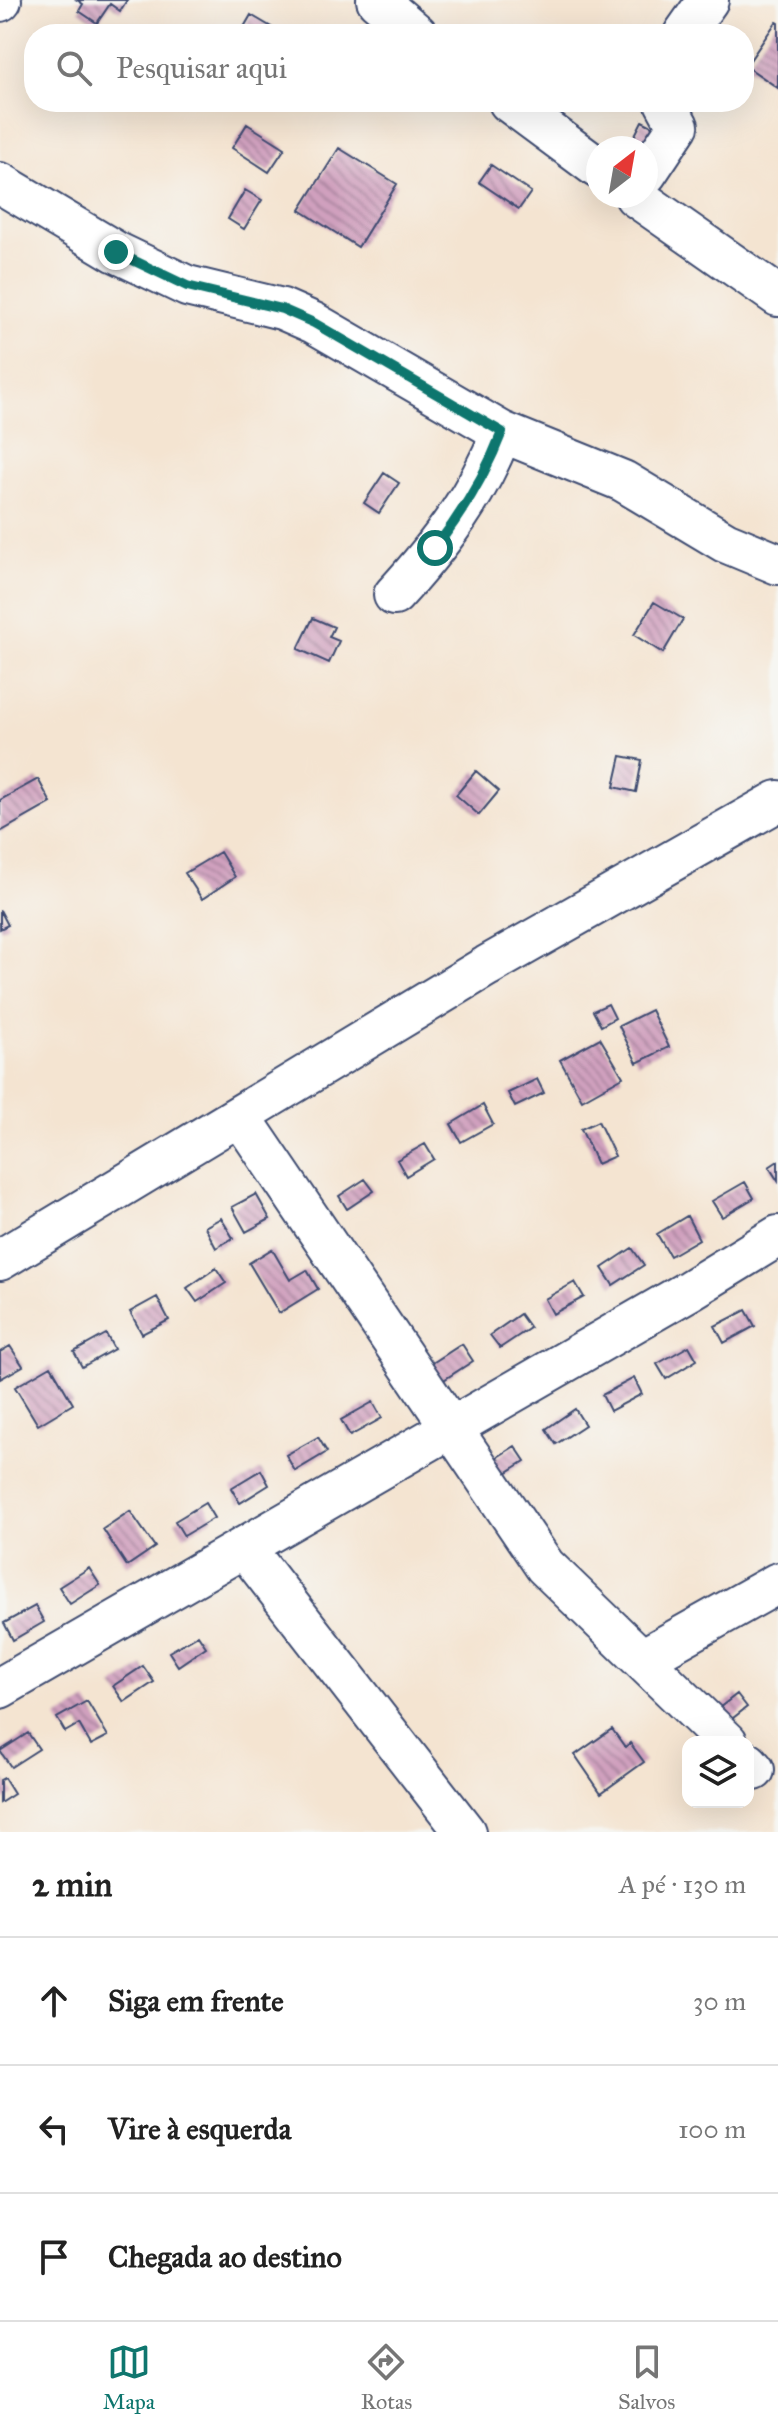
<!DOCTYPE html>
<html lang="pt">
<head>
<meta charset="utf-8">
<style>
  body { margin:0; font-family:"IM FELL Great Primer",serif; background:#f6f6f6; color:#222 }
  .controls { position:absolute; right:24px; bottom:24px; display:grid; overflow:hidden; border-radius:16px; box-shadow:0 8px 32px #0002 }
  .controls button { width:72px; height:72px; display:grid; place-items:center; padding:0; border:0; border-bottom:2px solid #e0e0e0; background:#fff; color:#222; font:40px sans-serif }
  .compass { position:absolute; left:586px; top:136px; width:72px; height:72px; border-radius:50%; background:#fff; box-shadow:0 8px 32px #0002; rotate:31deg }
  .stop { position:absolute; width:24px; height:24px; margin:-18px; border:6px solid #0f766e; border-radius:50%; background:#fff }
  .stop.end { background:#0f766e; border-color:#fff; box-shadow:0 2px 8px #0008 }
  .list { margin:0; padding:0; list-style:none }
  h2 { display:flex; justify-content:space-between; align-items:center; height:104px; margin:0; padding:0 32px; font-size:34px }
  h2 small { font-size:26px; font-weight:400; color:#767676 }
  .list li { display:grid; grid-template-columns:52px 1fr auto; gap:24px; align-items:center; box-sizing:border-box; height:128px; padding:0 32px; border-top:2px solid #e0e0e0 }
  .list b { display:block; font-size:30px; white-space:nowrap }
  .list em { font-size:26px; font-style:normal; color:#767676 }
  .icon { flex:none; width:44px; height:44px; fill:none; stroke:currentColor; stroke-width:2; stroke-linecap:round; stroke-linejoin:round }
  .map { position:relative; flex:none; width:778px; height:1832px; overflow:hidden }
  .search { position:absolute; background:#fff; box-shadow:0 8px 32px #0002; left:24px; right:24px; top:24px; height:88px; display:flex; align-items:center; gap:20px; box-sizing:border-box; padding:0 28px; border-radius:32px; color:#767676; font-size:30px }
  .sheet { height:488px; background:#fff }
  nav { display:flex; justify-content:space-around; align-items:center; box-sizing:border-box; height:112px; border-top:2px solid #e0e0e0; background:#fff; font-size:22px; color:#767676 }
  nav a { display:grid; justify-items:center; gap:4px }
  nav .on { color:#0f766e }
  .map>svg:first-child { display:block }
  .building { fill:url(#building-back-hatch) }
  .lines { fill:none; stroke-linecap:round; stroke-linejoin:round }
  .minor-casing { stroke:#3c4a6f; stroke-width:44 }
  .minor { stroke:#fff; stroke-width:40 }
  .route { stroke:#0f766e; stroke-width:10 }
</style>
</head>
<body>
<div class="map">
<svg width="778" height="1832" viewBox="0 0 778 1832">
  <defs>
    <pattern id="building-back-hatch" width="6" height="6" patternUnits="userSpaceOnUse" patternTransform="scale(2)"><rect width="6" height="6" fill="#d0a0be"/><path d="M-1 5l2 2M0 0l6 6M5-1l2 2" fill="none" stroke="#a8839e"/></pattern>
  </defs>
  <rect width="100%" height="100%" fill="#f6f6f2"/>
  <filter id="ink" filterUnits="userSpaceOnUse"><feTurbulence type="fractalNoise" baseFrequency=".0125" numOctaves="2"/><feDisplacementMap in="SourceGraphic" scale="16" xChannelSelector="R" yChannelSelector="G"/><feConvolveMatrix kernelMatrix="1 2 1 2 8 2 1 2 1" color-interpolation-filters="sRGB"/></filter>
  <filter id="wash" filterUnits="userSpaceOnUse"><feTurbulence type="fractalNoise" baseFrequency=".006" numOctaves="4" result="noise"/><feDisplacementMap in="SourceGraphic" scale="32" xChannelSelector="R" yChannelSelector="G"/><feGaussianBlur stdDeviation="1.8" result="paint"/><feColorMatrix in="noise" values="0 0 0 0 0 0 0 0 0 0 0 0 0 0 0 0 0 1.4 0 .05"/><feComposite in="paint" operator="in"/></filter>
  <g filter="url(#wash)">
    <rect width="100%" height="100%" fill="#f4e4d1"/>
    <g id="blocks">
      <path class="building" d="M77 0H127L120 11 110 4 97 23 79 11 83 4Z
        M251 15 283 34H240Z
        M776 22 778 23V88L746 66Z
        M642 121 662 131 654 147 634 137Z
        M247 124 285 148 269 172 232 148Z
        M339 148 397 184 358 247 300 210Z
        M491 165 531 192 519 209 479 182Z
        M245 190 262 200 244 229 228 219Z
        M384 473 399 483 379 513 364 503Z
        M654 602 683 619 663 653 634 635Z
        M313 618 334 627 329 637 339 641 329 663 298 649Z
        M621 756 642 760 636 792 614 787Z
        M476 771 499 791 479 815 456 795Z
        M38 779 51 803 0 832V800Z
        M220 852 235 877 202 899 185 873Z
        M0 910 8 925 0 929Z
        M608 1004 615 1018 601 1026 593 1011Z
        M651 1010 669 1047 637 1063 619 1026Z
        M600 1038 623 1077 582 1100 560 1060Z
        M537 1079 544 1093 515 1107 508 1093Z
        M483 1105 493 1124 461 1142 451 1124Z
        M598 1121 615 1156 597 1164 581 1129Z
        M425 1144 434 1159 406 1176 397 1160Z
        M778 1161V1181L769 1167Z
        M365 1179 374 1191 347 1209 339 1196Z
        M745 1182 754 1198 722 1217 712 1201Z
        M256 1194 270 1219 246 1232 232 1207Z
        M687 1216 699 1239 670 1256 657 1234Z
        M221 1218 233 1238 216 1248 205 1227Z
        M632 1248 644 1265 613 1285 602 1268Z
        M272 1249 290 1280 307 1270 318 1289 279 1313 249 1263Z
        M216 1268 226 1283 197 1302 187 1288Z
        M575 1282 584 1297 553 1314 545 1299Z
        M157 1297 169 1320 142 1334 130 1312Z
        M746 1310 755 1326 724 1343 715 1326Z
        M520 1314 530 1328 500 1348 490 1335Z
        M106 1334 114 1349 82 1367 74 1352Z
        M462 1344 473 1361 442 1381 431 1364Z
        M10 1346 23 1366 0 1379V1352Z
        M689 1346 697 1360 666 1379 657 1364Z
        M51 1366 73 1404 38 1425 15 1387Z
        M634 1378 642 1394 610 1411 602 1395Z
        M373 1402 382 1418 350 1436 341 1420Z
        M575 1409 585 1425 556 1444 546 1429Z
        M318 1437 327 1452 295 1471 286 1455Z
        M515 1446 525 1461 498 1478 488 1463Z
        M261 1470 269 1485 240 1503 231 1488Z
        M205 1503 214 1518 184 1536 175 1521Z
        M130 1511 155 1547 127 1566 103 1529Z
        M89 1568 100 1585 70 1604 59 1587Z
        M35 1606 44 1622 13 1640 4 1623Z
        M198 1635 206 1647 178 1666 169 1652Z
        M143 1666 154 1682 124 1702 113 1686Z
        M737 1694 747 1707 724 1725 714 1712Z
        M87 1701 108 1736 91 1745 79 1724 65 1732 57 1718Z
        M612 1729 625 1747 630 1743 644 1762 601 1793 575 1755Z
        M28 1733 39 1749 11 1767 0 1751Z
        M4 1778 14 1794 0 1803V1780Z"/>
    </g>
  </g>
  <g filter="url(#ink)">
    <use href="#blocks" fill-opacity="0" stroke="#3c4a6f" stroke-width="2"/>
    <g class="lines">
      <g class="minor-casing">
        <path id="minor" d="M377 0 417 34
          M0 1 1 0
          M684 34 708 0
          M509 102 598 168
          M646 174 678 126 665 102
          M0 183 116 252 187 286 282 309 314 323 502 432 623 481 725 542 778 564
          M635 196 778 296
          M394 595C440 545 477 496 502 432
          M240 1116 545 1566 727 1742
          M0 1260 487 966 778 801
          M244 1547 465 1832
          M644 1658 778 1583
          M0 1688 690 1290 778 1236
          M748 1763 754 1770"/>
      </g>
      <use href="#minor" class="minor"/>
    </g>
  </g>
  <g class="lines" filter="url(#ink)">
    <path class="route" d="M116 252 187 286 282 309 314 323 502 432C485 476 464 511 435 548"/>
  </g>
</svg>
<div class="controls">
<button><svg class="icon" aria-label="layers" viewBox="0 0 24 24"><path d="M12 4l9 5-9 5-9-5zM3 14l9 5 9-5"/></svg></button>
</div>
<svg class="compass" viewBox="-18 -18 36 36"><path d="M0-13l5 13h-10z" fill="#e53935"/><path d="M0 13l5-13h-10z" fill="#767676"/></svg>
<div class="stop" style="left:435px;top:548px"></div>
<div class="stop end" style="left:116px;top:252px"></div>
<div class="search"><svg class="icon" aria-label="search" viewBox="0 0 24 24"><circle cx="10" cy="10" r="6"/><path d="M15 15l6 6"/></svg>Pesquisar aqui</div>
</div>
<section class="sheet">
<h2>2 min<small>A pé · 130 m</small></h2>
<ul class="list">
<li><svg class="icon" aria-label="ahead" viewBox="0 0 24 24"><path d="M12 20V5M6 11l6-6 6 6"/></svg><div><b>Siga em frente</b></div><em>30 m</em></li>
<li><svg class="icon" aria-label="left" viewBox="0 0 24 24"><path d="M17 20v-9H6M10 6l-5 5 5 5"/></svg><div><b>Vire à esquerda</b></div><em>100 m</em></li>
<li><svg class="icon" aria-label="arrive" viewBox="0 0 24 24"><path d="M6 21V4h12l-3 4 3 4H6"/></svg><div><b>Chegada ao destino</b></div></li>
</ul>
</section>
<nav>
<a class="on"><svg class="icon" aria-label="map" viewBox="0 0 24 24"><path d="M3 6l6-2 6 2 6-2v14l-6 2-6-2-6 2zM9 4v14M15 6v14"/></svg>Mapa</a>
<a><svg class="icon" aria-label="directions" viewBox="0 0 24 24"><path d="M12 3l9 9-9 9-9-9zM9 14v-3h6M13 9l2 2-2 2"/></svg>Rotas</a>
<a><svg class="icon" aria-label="saved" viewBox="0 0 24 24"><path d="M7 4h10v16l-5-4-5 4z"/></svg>Salvos</a>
</nav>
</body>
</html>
